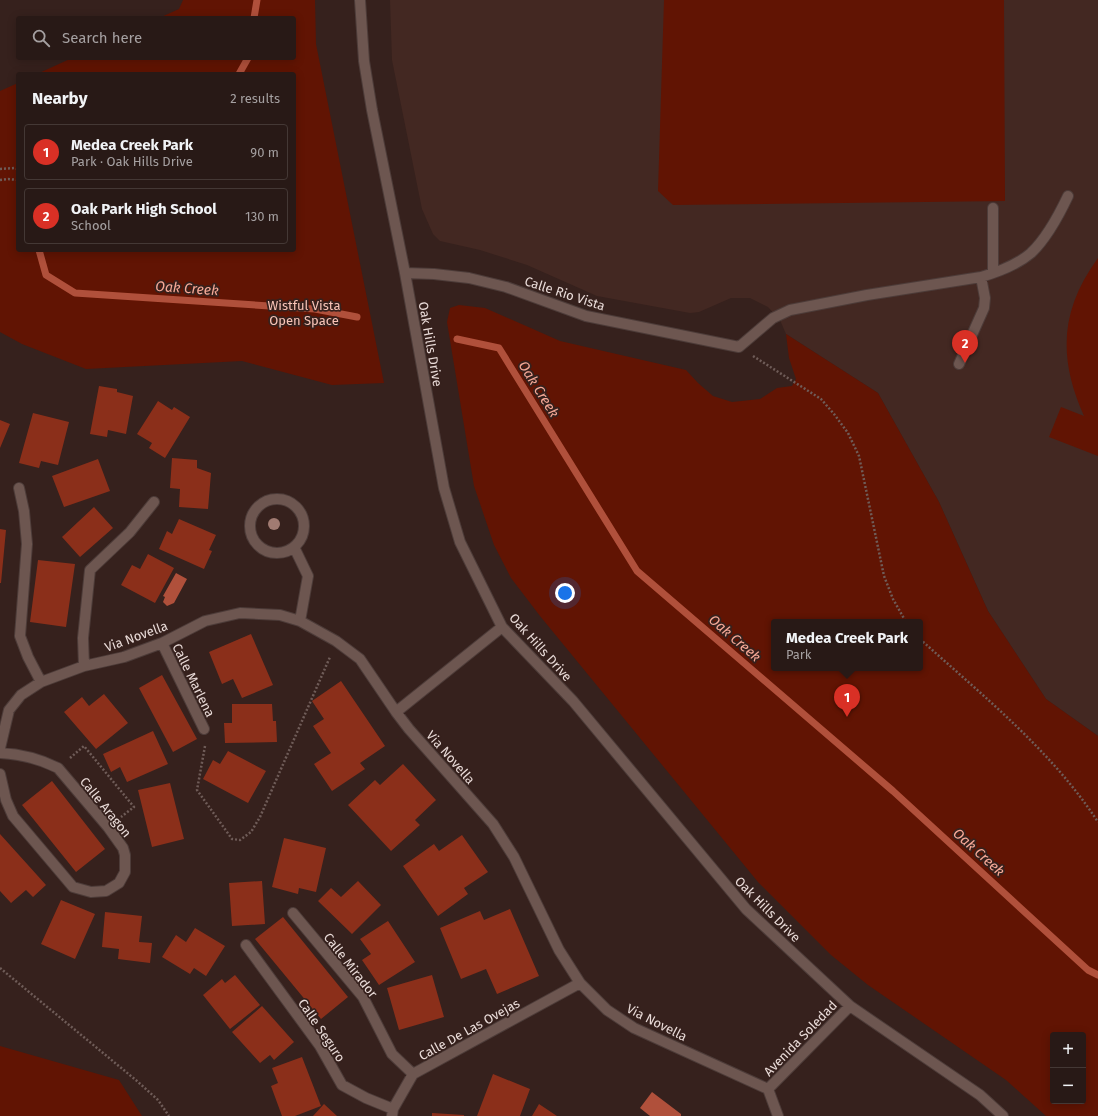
<!DOCTYPE html>
<html lang="en">
<head>
<meta charset="utf-8">
<style>
  body { margin:0; font-family:"Fira Sans",sans-serif; background:#342623; color:#f1f3f6 }
  .controls { position:absolute; right:12px; bottom:12px; display:grid; overflow:hidden; border-radius:4px; box-shadow:0 2px 10px #0003 }
  .controls button { width:36px; height:36px; display:grid; place-items:center; padding:0; border:0; border-bottom:1px solid #443835; background:#281916; color:#f1f3f6; font:20px sans-serif }
  .you { position:absolute; left:565px; top:593px; width:14px; height:14px; margin:-10px; border:3px solid #fff; border-radius:50%; background:#1a73e8; box-shadow:0 0 0 6px #1a73e833 }
  .badge { display:grid; place-items:center; width:26px; height:26px; border-radius:50%; background:#d93025; color:#fff; font-size:13px; font-weight:700 }
  .pin { position:absolute; translate:-50% -33px; filter:drop-shadow(0 1px 2px #0008) }
  .pin::after { content:''; position:absolute; top:21px; width:14px; height:12px; background:inherit; clip-path:polygon(0 0,100% 0,50% 100%) }
  .popup { position:absolute; left:771px; top:619px; width:152px; height:52px; box-sizing:border-box; display:grid; place-content:center; border-radius:4px; background:#281916; filter:drop-shadow(0 1px 3px #0005); font-size:13px; white-space:nowrap; color:#a5a0a1 }
  .popup b { font-size:15px; color:#f1f3f6 }
  .popup::after { content:''; position:absolute; left:50%; top:100%; margin-left:-8px; border:8px solid transparent; border-top-color:#281916 }
  .list { margin:0; padding:0; list-style:none }
  h2 { display:flex; justify-content:space-between; align-items:center; height:52px; margin:0; padding:0 16px; font-size:17px }
  h2 small { font-size:13px; font-weight:400; color:#a5a0a1 }
  .list li { display:grid; grid-template-columns:26px 1fr auto; gap:12px; align-items:center; box-sizing:border-box; height:56px; margin:0 8px 8px; padding:0 8px; border:1px solid #443835; border-radius:4px }
  .list b { display:block; font-size:15px; white-space:nowrap }
  .list p { margin:0; font-size:13px; white-space:nowrap; color:#a5a0a1 }
  .list em { font-size:13px; font-style:normal; color:#a5a0a1 }
  .icon { flex:none; width:22px; height:22px; fill:none; stroke:currentColor; stroke-width:2; stroke-linecap:round; stroke-linejoin:round }
  .map { position:relative; flex:none; width:1098px; height:1116px; overflow:hidden }
  .search { position:absolute; background:#281916; box-shadow:0 2px 10px #0003; left:16px; top:16px; width:280px; height:44px; display:flex; align-items:center; gap:10px; box-sizing:border-box; padding:0 14px; border-radius:4px; color:#a5a0a1; font-size:15px }
  .panel { position:absolute; background:#281916; box-shadow:0 2px 10px #0003; left:16px; top:72px; width:280px; height:180px; border-radius:4px }
  .map>svg:first-child { display:block }
  .built { fill:#432822 }
  .green { fill:#611403; fill-rule:evenodd }
  .water { fill:#b0503b }
  .lines { fill:none; stroke-linecap:round; stroke-linejoin:round }
  .stream { stroke:#b0503b; stroke-width:7 }
  .building { fill:#8b2f1a }
  .minor-casing { stroke:#4d3c39; stroke-width:12 }
  .path { stroke:#6f5c58; stroke-width:2.5; stroke-dasharray:2 2; stroke-linecap:butt }
  .minor { stroke:#6d5650; stroke-width:10 }
  .tree { fill:#a17b72 }
  .labels { text-anchor:middle; stroke-width:3.5; stroke-linejoin:round; paint-order:stroke }
  .street-label { font-size:13px; fill:#eadcd9; stroke:#36211d }
  .park-label { font-size:13px; fill:#f9c4b7; stroke:#36211d }
  .water-label { font-size:14px; font-style:italic; fill:#f7a997; stroke:#36211d }
</style>
</head>
<body>
<div class="map">
<svg width="1098" height="1116" viewBox="0 0 1098 1116">
  <rect width="100%" height="100%" fill="#36211d"/>
  <path class="built" d="M390 0H1098V736L1046 699 988 611 939 502 878 393 786 334 780 320 768 307 750 298H731L699 312 690 313 597 296 527 265 480 250 440 241 433 234 422 209 392 60Z"/>
  <path class="green" d="M183 0H315L316 44 384 383 332 385 242 361 86 369 22 344 0 332V91L18 83V250H294V74H37L72 58H294V18H159L179 9Z
    M664 0H1004L1005 201 673 205 658 191Z
    M1098 258V456L1049 437 1061 407 1084 416C1058 358 1060 310 1098 258Z
    M459 305 485 308 560 341 686 370 698 383 713 396 732 402 760 399 777 388 792 386 796 379 789 358 786 334 878 393 939 502 988 611 1046 699 1098 736V1116H1046L1006 1080 868 985 831 955 758 882 540 616 511 578 494 545 474 486 447 322 450 308ZM774 622H920V668H774ZM1053 1035H1083V1101H1053Z
    M0 1046 119 1080 142 1116H0Z"/>
  <path class="water" d="M176 573 187 579 174 603 167 606 163 602 165 597 163 596Z
    M652 1092 681 1114V1116H650L640 1108Z"/>
  <g class="lines">
    <path class="stream" d="M254 18 257 0
      M239 74 248 58
      M39 250 46 275 75 293 315 309 357 317
      M457 339 499 348 637 571 893 791 1088 970 1098 975"/>
  </g>
  <path class="building" d="M99 386 117 389V392L133 396 126 434 108 430 107 437 90 434Z
    M158 401 172 410 174 407 190 417 165 458 149 448 152 443 137 434Z
    M33 413 69 422 58 465 41 461 39 468 19 463Z
    M0 420 10 424 0 448Z
    M172 458 197 460V468L211 473 208 509 179 507 180 489 170 488Z
    M98 459 110 491 64 507 52 476Z
    M94 507 113 528 80 557 62 537Z
    M179 519 216 535 209 550 212 551 204 569 159 549 167 531 172 534Z
    M0 529 6 530 1 583H0Z
    M148 554 174 568 155 603 121 585 132 565 140 569Z
    M38 560 75 564 66 627 30 622Z
    M251 634 273 685 242 698 233 679 222 684 209 652Z
    M162 675 197 739 173 752 139 688Z
    M341 681 385 746 360 763 365 769 332 791 314 764 331 753 313 726 324 719 312 701Z
    M104 694 128 723 96 749 64 712 82 697 89 706Z
    M232 704H272L273 721H276L277 742 225 743 224 723H232Z
    M153 731 168 764 127 782 120 767 111 772 103 754Z
    M228 751 266 771 248 803 203 779 213 760 220 764Z
    M403 764 436 800 415 820 420 825 391 851 348 805 375 780 380 785Z
    M52 781 105 849 76 872 22 805Z
    M170 783 184 839 152 847 138 790Z
    M0 834 46 885 33 897 26 890 11 903 0 891Z
    M462 835 488 872 464 888 468 894 438 916 403 866 434 844 439 851Z
    M284 838 326 848 316 892 299 888 298 894 272 887Z
    M262 881 265 924 232 926 229 883Z
    M358 881 381 905 352 934 318 901 331 888 341 897Z
    M61 900 95 914 75 959 41 944Z
    M510 909 539 976 497 994 486 969 461 979 440 928 480 911 484 920Z
    M105 912 142 916 139 942 152 943 150 963 118 959 119 949 102 947Z
    M283 917 348 997 321 1019 255 939Z
    M388 921 415 962 379 985 362 960 371 954 360 939Z
    M195 928 225 946 206 976 194 968 190 974 162 957 176 935 186 942Z
    M235 975 260 1005 230 1029 203 995 222 979 225 983Z
    M432 975 444 1017 399 1030 387 988Z
    M262 1006 294 1042 274 1060 270 1055 260 1063 232 1032Z
    M302 1057 321 1106 295 1116H282L271 1086 278 1083 272 1068Z
    M493 1074 530 1089 520 1116H477Z
    M324 1104 337 1116H313Z
    M539 1104 557 1116H532Z
    M432 1113 464 1115V1116H432Z"/>
  <g class="lines">
    <g class="minor-casing">
      <path id="minor" d="M360 0 364 61 372 110 405 273 444 488 460 542 502 627 573 701 746 909 850 1006 980 1095 1003 1116
        M993 208V273
        M405 273 434 274 469 278 506 287 586 316 739 347 773 318 790 310 867 295 981 277C998 272 1017 265 1031 253 1047 238 1059 215 1068 196
        M959 364 984 308 985 298 981 277
        M19 488 24 511 27 544 20 636 28 657 41 682
        M250 526a27 27 0 1 1 54 0a27 27 0 1 1-54 0Z
        M294 547 308 576 300 621
        M162 643 204 729
        M84 666 83 638 90 570 130 532 154 502
        M396 712 502 627
        M0 748 9 710 21 695 41 682 84 666 124 657 162 643 205 621 240 613 280 615 300 621 336 641 360 659 396 712 409 729 493 824 514 857 559 950 580 983 607 1010 634 1028 768 1089
        M0 753C20 754 40 759 58 768L108 827 123 848 125 855V872L119 883 106 891 91 892 73 887 13 816 6 800 0 774
        M293 913 363 997 392 1054 413 1074
        M246 945 320 1046 342 1085 366 1098 393 1109
        M768 1089 850 1006
        M768 1089 778 1116
        M392 1116 393 1109 413 1074 580 983"/>
    </g>
    <path class="path" d="M0 169 15 168 18 169
      M0 180 8 179 18 180
      M753 356 821 399 834 414 848 433 859 456 884 576 893 599 906 622
      M920 639C983 696 1051 750 1098 822
      M205 746 197 790 232 839 240 840 251 832 260 817 330 657
      M70 758 84 746 134 807 121 817
      M0 968 137 1081 158 1100 169 1116"/>
    <use href="#minor" class="minor"/>
  </g>
  <circle class="tree" cx="274" cy="524" r="6"/>
  <g class="labels">
    <g class="street-label">
      <text transform="translate(565 293) rotate(18)" y="5">Calle Rio Vista</text>
      <text transform="translate(431 344) rotate(80)" y="5">Oak Hills Drive</text>
      <text transform="translate(136 636) rotate(-20)" y="5">Via Novella</text>
      <text transform="translate(541 647) rotate(48)" y="5">Oak Hills Drive</text>
      <text transform="translate(194 680) rotate(64)" y="5">Calle Marlena</text>
      <text transform="translate(451 757) rotate(49)" y="5">Via Novella</text>
      <text transform="translate(106 807) rotate(51)" y="5">Calle Aragon</text>
      <text transform="translate(768 909) rotate(45)" y="5">Oak Hills Drive</text>
      <text transform="translate(351 965) rotate(52)" y="5">Calle Mirador</text>
      <text transform="translate(657 1022) rotate(27)" y="5">Via Novella</text>
      <text transform="translate(469 1029) rotate(-29)" y="5">Calle De Las Ovejas</text>
      <text transform="translate(322 1030) rotate(56)" y="5">Calle Seguro</text>
      <text transform="translate(800 1038) rotate(-46)" y="5">Avenida Soledad</text>
    </g>
    <g class="park-label">
      <text x="304" y="310">Wistful Vista<tspan x="304" dy="15">Open Space</tspan></text>
    </g>
    <g class="water-label">
      <text transform="translate(187 288) rotate(4)" y="5">Oak Creek</text>
      <text transform="translate(539 389) rotate(58)" y="5">Oak Creek</text>
      <text transform="translate(735 638) rotate(41)" y="5">Oak Creek</text>
      <text transform="translate(979 852) rotate(42)" y="5">Oak Creek</text>
    </g>
  </g>
</svg>
<div class="controls">
<button>+</button>
<button>−</button>
</div>
<div class="you"></div>
<div class="pin badge" style="left:847px;top:717px">1</div>
<div class="popup"><b>Medea Creek Park</b>Park</div>
<div class="pin badge" style="left:965px;top:363px">2</div>
<div class="search"><svg class="icon" aria-label="search" viewBox="0 0 24 24"><circle cx="10" cy="10" r="6"/><path d="M15 15l6 6"/></svg>Search here</div>
<section class="panel">
<h2>Nearby<small>2 results</small></h2>
<ul class="list">
<li><span class="badge">1</span><div><b>Medea Creek Park</b><p>Park · Oak Hills Drive</p></div><em>90 m</em></li>
<li><span class="badge">2</span><div><b>Oak Park High School</b><p>School</p></div><em>130 m</em></li>
</ul>
</section>
</div>
</body>
</html>
